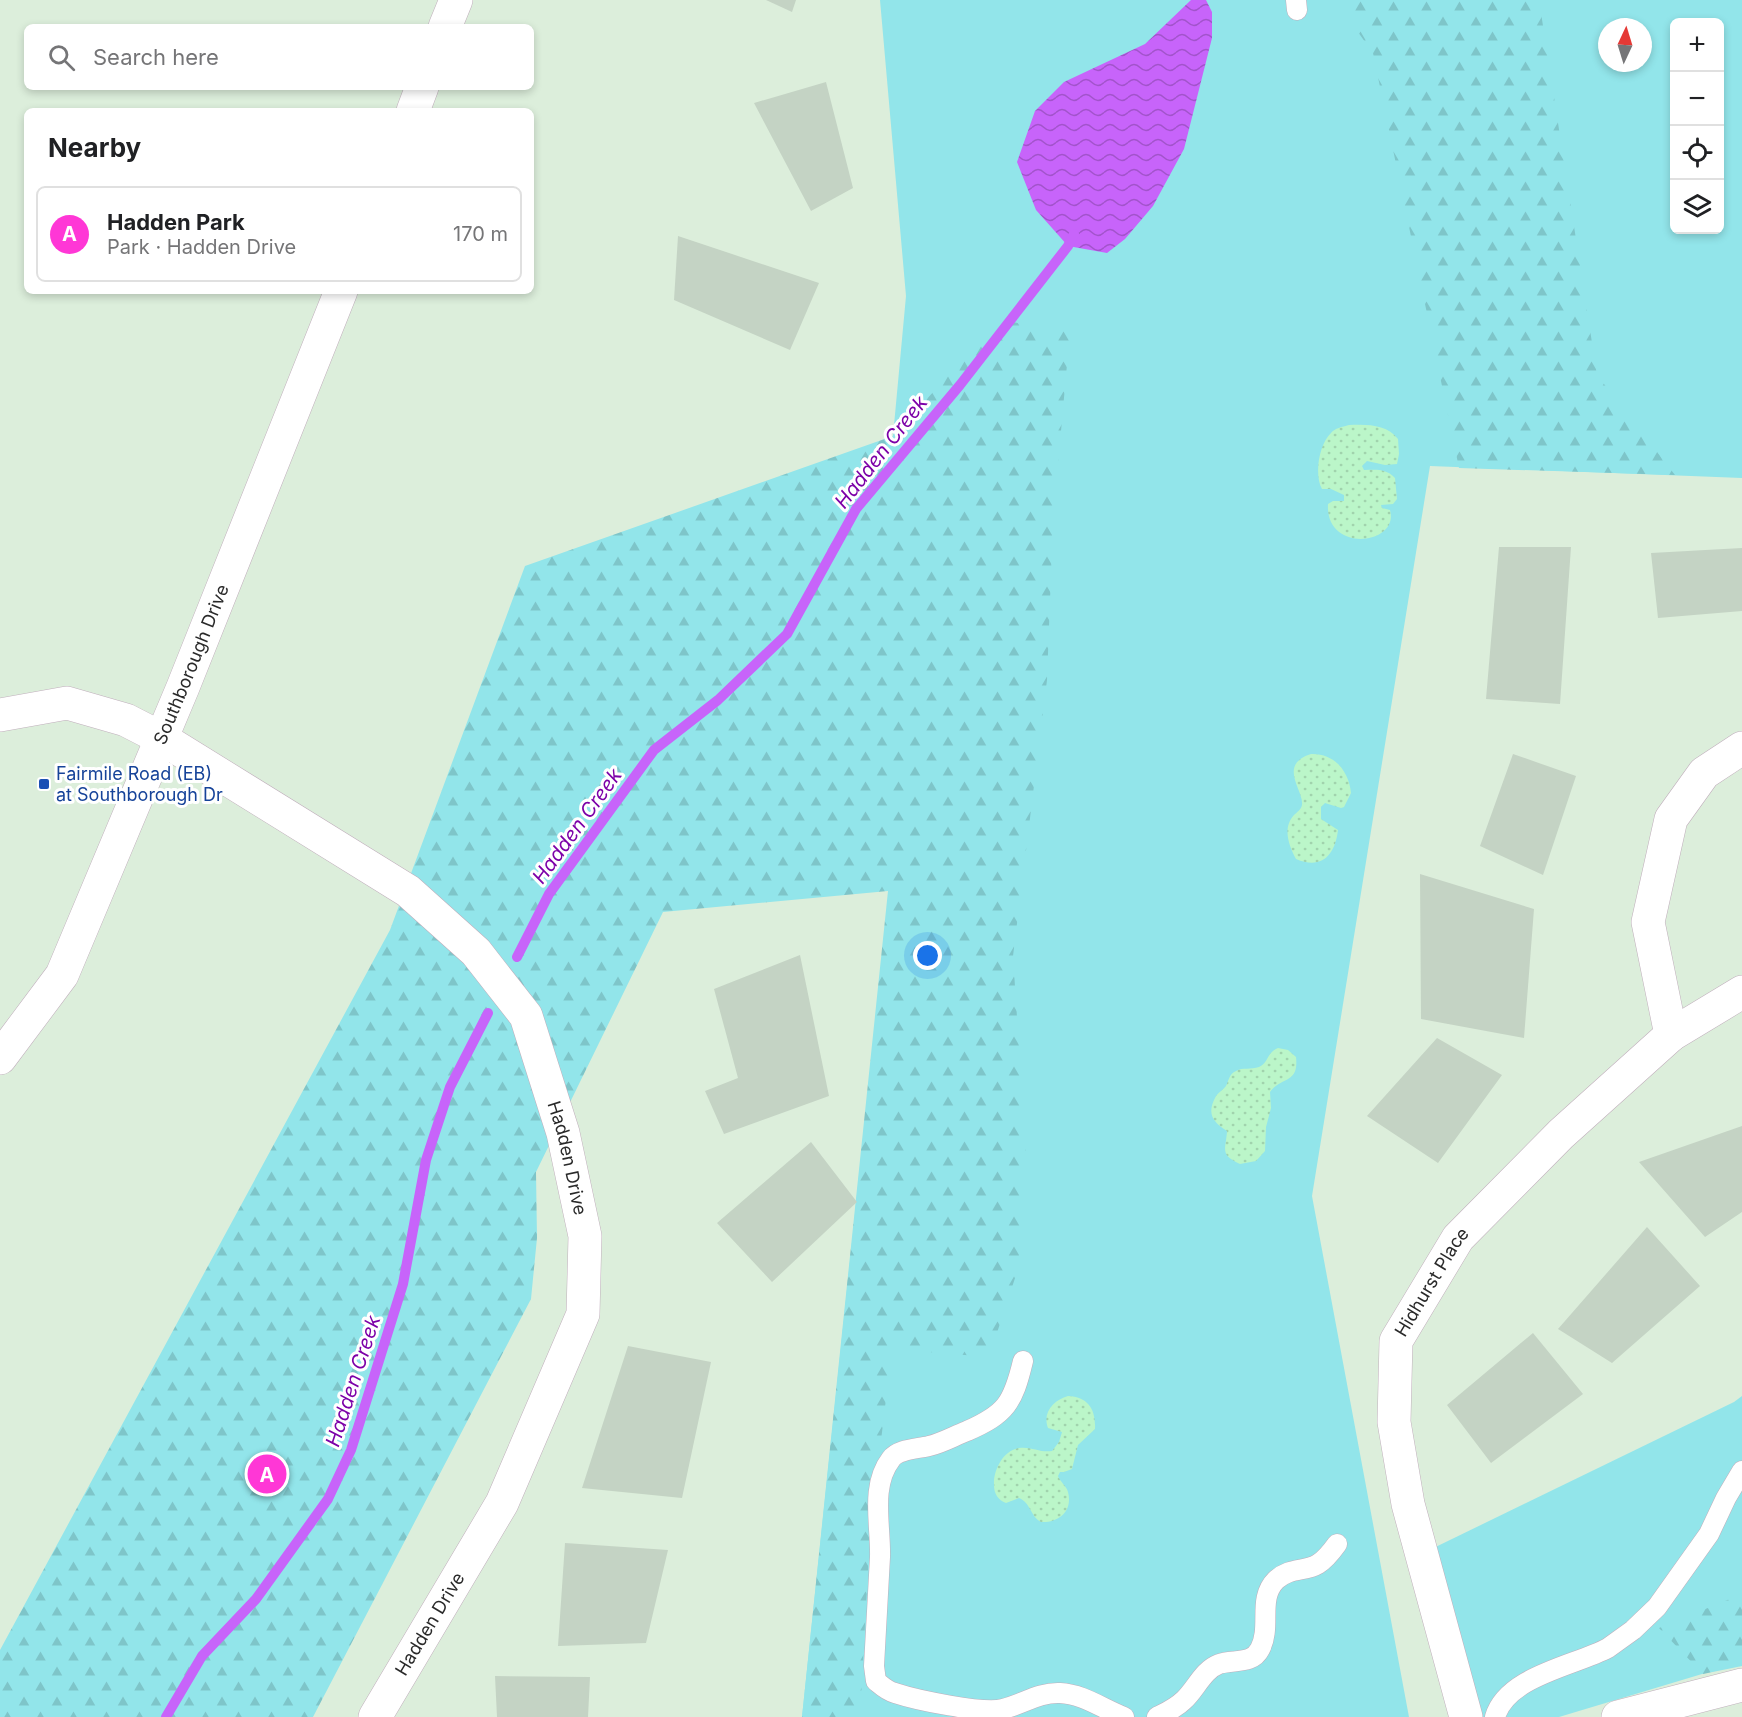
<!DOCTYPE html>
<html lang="en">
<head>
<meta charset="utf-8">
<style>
  body { margin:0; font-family:Inter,sans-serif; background:#f6f6f6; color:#202124 }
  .controls { position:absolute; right:18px; top:18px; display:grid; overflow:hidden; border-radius:9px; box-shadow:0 3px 9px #0003 }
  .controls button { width:54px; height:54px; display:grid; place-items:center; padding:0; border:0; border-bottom:2px solid #e0e0e0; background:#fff; color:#202124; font:30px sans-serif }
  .compass { position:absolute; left:1598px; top:18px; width:54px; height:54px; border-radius:50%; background:#fff; box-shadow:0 3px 9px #0003; rotate:4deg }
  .you { position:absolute; left:928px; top:956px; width:21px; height:21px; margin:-15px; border:4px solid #fff; border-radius:50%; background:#1a73e8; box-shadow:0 0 0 9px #1a73e833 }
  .badge { display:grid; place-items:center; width:39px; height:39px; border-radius:50%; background:#ff37d6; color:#fff; font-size:20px; font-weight:700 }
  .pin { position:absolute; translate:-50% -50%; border:3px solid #fff; box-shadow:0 2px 6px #0006 }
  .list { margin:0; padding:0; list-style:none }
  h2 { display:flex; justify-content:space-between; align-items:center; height:78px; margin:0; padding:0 24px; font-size:26px }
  h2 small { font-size:20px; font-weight:400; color:#757577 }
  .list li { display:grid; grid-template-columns:39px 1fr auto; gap:18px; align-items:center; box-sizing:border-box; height:96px; margin:0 12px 12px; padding:0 12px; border:2px solid #e0e0e0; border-radius:9px }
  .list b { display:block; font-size:22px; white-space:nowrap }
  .list p { margin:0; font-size:20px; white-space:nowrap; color:#757577 }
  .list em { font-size:20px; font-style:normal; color:#757577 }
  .icon { flex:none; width:33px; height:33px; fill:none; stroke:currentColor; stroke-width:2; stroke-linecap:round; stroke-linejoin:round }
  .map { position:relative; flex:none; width:1742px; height:1717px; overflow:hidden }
  .search { position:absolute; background:#fff; box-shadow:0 3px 9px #0003; left:24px; top:24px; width:510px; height:66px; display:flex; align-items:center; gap:15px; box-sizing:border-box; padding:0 21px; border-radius:9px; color:#757577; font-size:22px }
  .panel { position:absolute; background:#fff; box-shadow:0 3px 9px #0003; left:24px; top:108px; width:510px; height:186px; border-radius:9px }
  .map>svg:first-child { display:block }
  .grass { fill:#92e5ea; fill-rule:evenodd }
  .forest { fill:url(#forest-firs) }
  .sand { fill:url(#sand-dots) }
  .water { fill:url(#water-waves) }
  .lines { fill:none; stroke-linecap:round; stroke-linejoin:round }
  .stream { stroke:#c764fa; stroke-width:10 }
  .building { fill:#c4d3c4 }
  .service-casing { stroke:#c0afbc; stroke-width:21 }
  .minor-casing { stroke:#c0afbc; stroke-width:34 }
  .tertiary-casing { stroke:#c0afbc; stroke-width:34 }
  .service { stroke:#fff; stroke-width:20 }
  .minor { stroke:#fff; stroke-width:33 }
  .tertiary { stroke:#fff; stroke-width:33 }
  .transit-dot { fill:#1a4fb4; stroke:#fff; stroke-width:2 }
  .labels { text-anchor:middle; stroke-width:6; stroke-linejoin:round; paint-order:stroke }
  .street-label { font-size:18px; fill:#2a2a2a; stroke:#fff }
  .transit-label { font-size:18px; fill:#164399; stroke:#fff; text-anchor:start }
  .water-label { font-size:20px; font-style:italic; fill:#7c01a8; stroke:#fff }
</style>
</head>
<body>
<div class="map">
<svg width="1742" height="1717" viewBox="0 0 1742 1717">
  <defs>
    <pattern id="forest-firs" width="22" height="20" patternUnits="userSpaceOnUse" patternTransform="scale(1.5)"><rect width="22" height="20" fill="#92e5ea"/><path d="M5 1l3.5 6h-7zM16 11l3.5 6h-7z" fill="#7ec5c9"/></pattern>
    <pattern id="sand-dots" width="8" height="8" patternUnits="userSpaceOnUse" patternTransform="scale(1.5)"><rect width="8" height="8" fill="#bbf6c9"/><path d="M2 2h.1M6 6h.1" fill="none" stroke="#a1d3ad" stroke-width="1.8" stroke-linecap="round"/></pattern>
    <pattern id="water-waves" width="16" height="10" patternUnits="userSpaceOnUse" patternTransform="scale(1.5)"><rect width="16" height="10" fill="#c764fa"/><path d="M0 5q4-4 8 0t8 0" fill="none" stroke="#a253cb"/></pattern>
  </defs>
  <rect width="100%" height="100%" fill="#dceedb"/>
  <path class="grass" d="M880 0H1742V478L1430 466 1312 1196 1409 1717H802L889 891 893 436 906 296ZM1674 22H1720V230H1674ZM1607 27H1643V63H1607Z
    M1742 1396V1662L1559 1717H1478L1417 1556 1734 1402Z"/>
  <path class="forest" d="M1335 0H1539L1597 375 1675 475 1459 468 1373 53Z
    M999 320 1070 331 1053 520 1047 680 1013 956 1026 1155 1018 1269 989 1357 892 1349 870 1532 860 1717H802L888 891 663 912 536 1172 537 1238 531 1299 313 1717H0V1650L390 930 525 566 893 436Z
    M1742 1594V1666L1703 1674 1659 1628Z"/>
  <path class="sand" d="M1349 425C1366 424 1387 424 1398 439L1399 454 1397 464 1385 465 1367 461 1362 466 1364 470C1376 470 1385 468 1395 478L1397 499 1393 504 1381 505 1382 508 1390 510C1400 545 1325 554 1328 504L1333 501H1344V495L1331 489H1322C1314 475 1319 444 1331 433 1335 428 1342 427 1349 425Z
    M1311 754C1334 753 1349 771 1351 793L1344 807 1341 808 1325 803 1321 807V819L1338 830C1335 855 1322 870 1296 859 1289 846 1282 828 1294 815 1297 812 1301 810 1302 805 1304 790 1277 765 1311 754Z
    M1278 1048 1288 1050 1296 1057C1299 1084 1282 1076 1270 1092L1271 1108 1266 1127 1265 1151 1256 1161 1240 1164C1219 1154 1226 1150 1227 1131 1213 1122 1206 1114 1216 1096 1219 1092 1223 1090 1226 1086 1229 1080 1229 1074 1236 1071 1243 1067 1251 1070 1259 1067 1268 1064 1267 1052 1278 1048Z
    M1068 1396C1088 1397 1096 1409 1095 1429L1078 1445 1072 1469 1064 1472H1060L1058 1476C1060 1482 1066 1485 1068 1492 1073 1511 1059 1523 1041 1522 1030 1516 1031 1503 1019 1498L1006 1503C998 1500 994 1494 994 1485 993 1471 1003 1450 1019 1448 1030 1446 1041 1453 1052 1451L1059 1442 1062 1432 1048 1428C1042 1412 1054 1400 1068 1396Z"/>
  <path class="water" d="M1191 0H1206L1212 12V38L1184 149 1153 206 1125 239 1107 253 1068 246 1036 210 1017 162 1035 111 1064 82 1145 44Z"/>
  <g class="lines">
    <path class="stream" d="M517 957 549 894 654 750 718 700 787 634 856 509 960 385 1068 246 1074 234
      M166 1717 202 1656 256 1599 328 1499 351 1450 403 1284 426 1160 450 1087 488 1013"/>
  </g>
  <path class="building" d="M766 0H796L792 12Z
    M826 82 853 188 811 211 754 103Z
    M678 236 819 283 790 350 674 300Z
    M1499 547H1571L1560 704 1486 699Z
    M1742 548V611L1658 618 1651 553Z
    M1513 754 1576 776 1543 875 1480 846Z
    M1420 874 1534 909 1524 1038 1421 1019Z
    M800 955 829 1096 724 1134 705 1091 738 1078 714 989Z
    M1437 1038 1502 1075 1438 1163 1367 1116Z
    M1742 1126V1212L1705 1237 1639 1162Z
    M811 1142 857 1202 772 1282 717 1223Z
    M1647 1227 1700 1286 1612 1363 1558 1329Z
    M1533 1333 1583 1394 1491 1463 1447 1405Z
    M628 1346 711 1362 682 1498 582 1488Z
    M565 1543 668 1550 646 1643 558 1646Z
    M495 1676 590 1677 588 1717H497Z"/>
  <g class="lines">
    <g class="service-casing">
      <path id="service" d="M1296 0 1297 10
        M1023 1361C1013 1403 1006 1414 967 1431 954 1436 942 1443 929 1446 917 1449 898 1449 891 1459 870 1486 881 1525 880 1557 878 1593 876 1630 874 1666L876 1681C882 1686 887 1691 895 1693 916 1700 983 1714 1003 1709 1023 1704 1039 1692 1060 1693 1083 1694 1103 1709 1124 1717
        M1157 1717C1167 1712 1176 1708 1184 1700 1196 1689 1203 1670 1219 1664 1233 1659 1252 1665 1260 1649 1272 1626 1257 1599 1276 1580 1290 1567 1305 1572 1318 1564 1326 1559 1332 1551 1337 1544
        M1495 1717C1507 1676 1574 1666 1608 1648L1633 1630 1657 1607 1709 1534 1726 1498 1742 1471"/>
    </g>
    <g class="minor-casing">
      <g id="minor">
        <path id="s1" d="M0 715 67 703 126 720 161 738 408 891 476 952 526 1016 563 1133 585 1236 583 1314 502 1503 375 1717"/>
        <path d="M1671 1035 1648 922 1671 819 1704 773 1742 748"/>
        <path id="s2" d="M1466 1717 1408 1504 1394 1422 1396 1341 1458 1238 1561 1134 1671 1035 1742 992"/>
        <path d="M1618 1717 1742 1685"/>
      </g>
    </g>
    <g class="tertiary-casing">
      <g id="tertiary">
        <path d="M445 27 456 0"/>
        <path d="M413 111 422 87"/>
        <path id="s3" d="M0 1058 62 975 183 687 341 291"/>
      </g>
    </g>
    <use href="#service" class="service"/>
    <use href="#minor" class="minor"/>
    <use href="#tertiary" class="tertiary"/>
  </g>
  <rect class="transit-dot" x="38" y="778" width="12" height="12" rx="3"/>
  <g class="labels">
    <g class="street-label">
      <text dy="6" stroke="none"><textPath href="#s3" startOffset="440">Southborough Drive</textPath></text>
      <text dy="6" stroke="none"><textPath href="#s1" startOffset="780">Hadden Drive</textPath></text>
      <text dy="6" stroke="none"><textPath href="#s2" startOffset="454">Hidhurst Place</textPath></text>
      <text transform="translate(430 1624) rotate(-59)" y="6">Hadden Drive</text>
    </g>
    <g class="transit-label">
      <text x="56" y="780">Fairmile Road (EB)<tspan x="56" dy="21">at Southborough Dr</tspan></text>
    </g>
    <g class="water-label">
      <text transform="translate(881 452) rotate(-52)" y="7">Hadden Creek</text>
      <text transform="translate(577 826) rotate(-54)" y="7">Hadden Creek</text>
      <text transform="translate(353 1381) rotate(-72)" y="7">Hadden Creek</text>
    </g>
  </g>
</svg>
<div class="controls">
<button>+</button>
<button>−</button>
<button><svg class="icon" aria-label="locate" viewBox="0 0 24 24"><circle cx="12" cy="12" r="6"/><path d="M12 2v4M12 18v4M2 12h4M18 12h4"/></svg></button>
<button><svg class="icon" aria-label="layers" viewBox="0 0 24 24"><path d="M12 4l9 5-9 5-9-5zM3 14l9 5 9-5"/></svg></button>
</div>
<svg class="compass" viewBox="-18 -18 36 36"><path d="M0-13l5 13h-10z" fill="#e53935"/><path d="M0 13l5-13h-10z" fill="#757577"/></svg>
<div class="you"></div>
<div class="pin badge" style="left:267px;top:1474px">A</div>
<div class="search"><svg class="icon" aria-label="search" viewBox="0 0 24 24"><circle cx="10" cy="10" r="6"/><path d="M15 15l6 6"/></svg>Search here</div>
<section class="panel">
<h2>Nearby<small></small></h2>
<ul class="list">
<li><span class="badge">A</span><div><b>Hadden Park</b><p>Park · Hadden Drive</p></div><em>170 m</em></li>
</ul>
</section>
</div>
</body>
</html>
